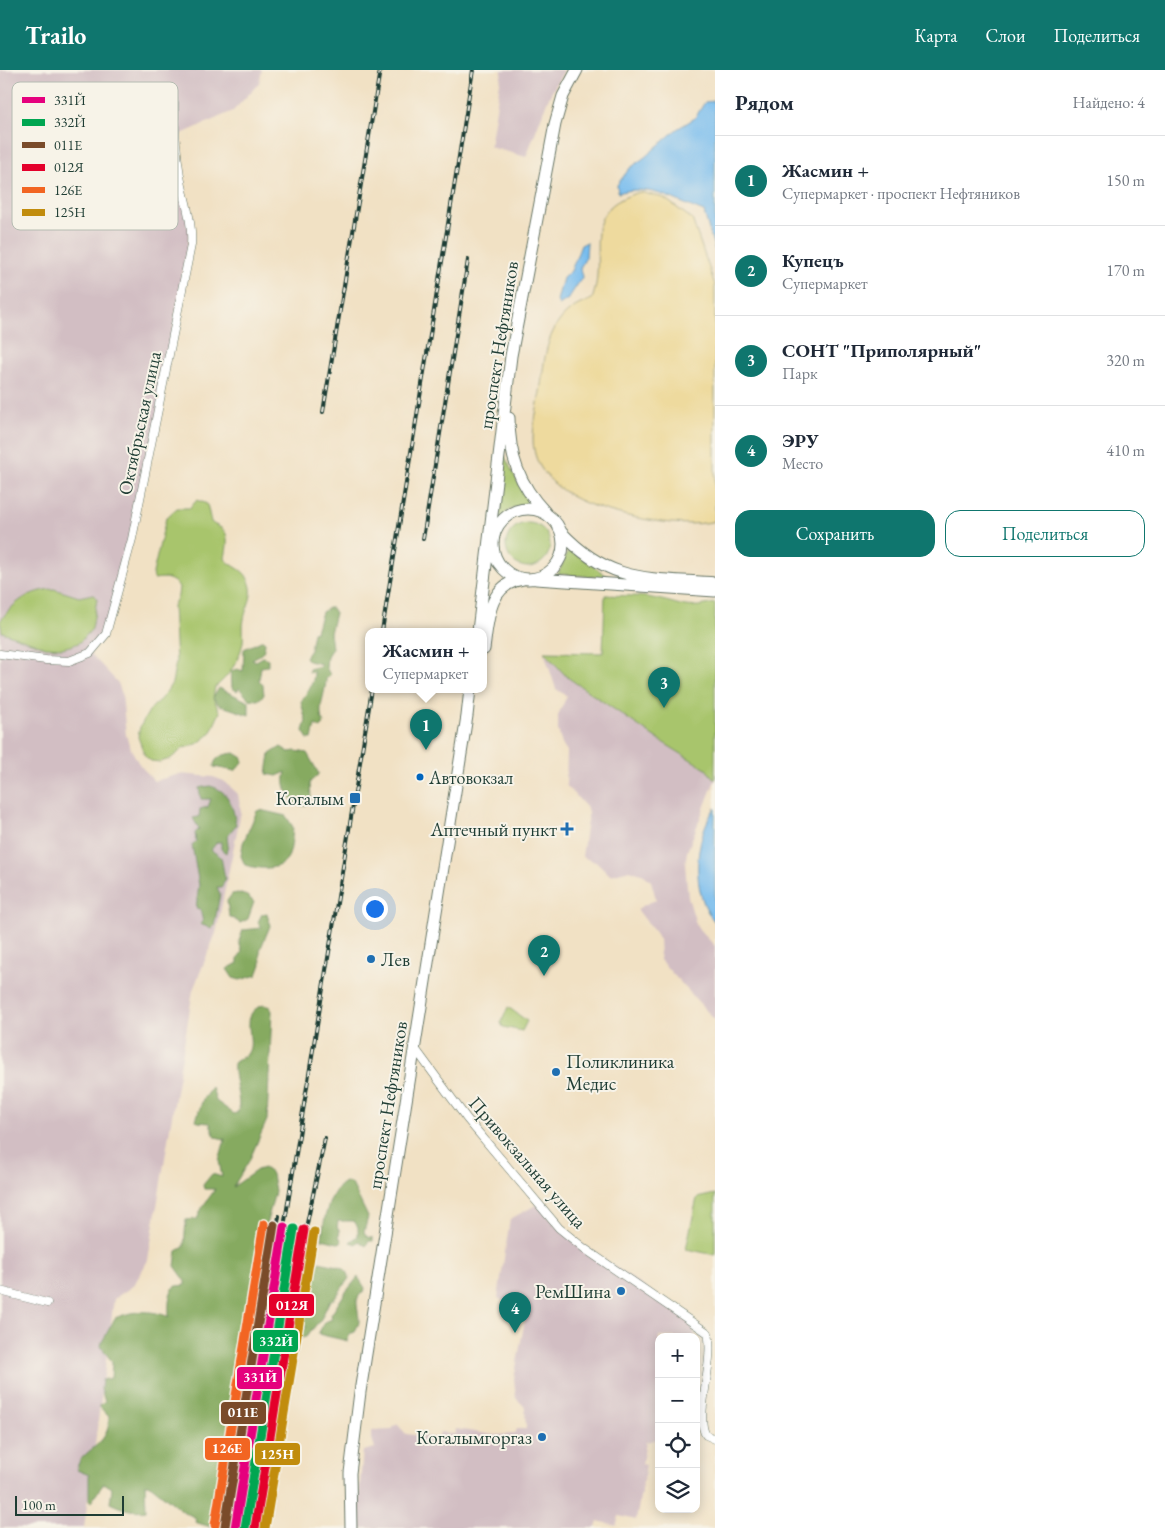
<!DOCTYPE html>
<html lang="ru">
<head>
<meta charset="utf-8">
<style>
  body { margin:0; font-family:"EB Garamond",serif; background:#f6f6f7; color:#1f2937 }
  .controls { position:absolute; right:15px; bottom:15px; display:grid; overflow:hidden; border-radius:10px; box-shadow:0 2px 12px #0003 }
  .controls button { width:45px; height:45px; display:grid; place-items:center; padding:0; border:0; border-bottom:1px solid #e0e1e3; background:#fff; color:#1f2937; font:25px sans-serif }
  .scale { position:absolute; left:15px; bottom:12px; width:109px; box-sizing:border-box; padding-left:5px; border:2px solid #1f3d34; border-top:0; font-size:14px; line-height:18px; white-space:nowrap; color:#1f3d34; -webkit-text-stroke:4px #f7f3e8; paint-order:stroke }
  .you { position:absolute; left:374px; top:838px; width:18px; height:18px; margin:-12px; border:4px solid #fff; border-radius:50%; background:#1a73e8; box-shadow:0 0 0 8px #1a73e833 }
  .badge { display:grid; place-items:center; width:32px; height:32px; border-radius:50%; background:#0f766e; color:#fff; font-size:16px; font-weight:700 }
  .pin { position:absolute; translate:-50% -41px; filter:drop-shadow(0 1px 2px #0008) }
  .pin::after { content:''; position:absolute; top:26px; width:18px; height:15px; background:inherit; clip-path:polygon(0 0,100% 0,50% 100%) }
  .popup { position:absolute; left:365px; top:558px; width:122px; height:65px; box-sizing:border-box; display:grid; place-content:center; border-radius:10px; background:#fff; filter:drop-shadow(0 1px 4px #0005); font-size:16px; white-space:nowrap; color:#747a83 }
  .popup b { font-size:19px; color:#1f2937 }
  .popup::after { content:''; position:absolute; left:50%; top:100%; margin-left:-10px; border:10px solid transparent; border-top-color:#fff }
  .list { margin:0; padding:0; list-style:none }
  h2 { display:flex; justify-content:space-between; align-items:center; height:65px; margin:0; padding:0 20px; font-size:21px }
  h2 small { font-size:16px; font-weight:400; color:#747a83 }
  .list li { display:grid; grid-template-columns:32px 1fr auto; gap:15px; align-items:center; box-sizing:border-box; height:90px; padding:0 20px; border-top:1px solid #e0e1e3 }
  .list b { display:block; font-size:19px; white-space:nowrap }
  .list p { margin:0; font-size:16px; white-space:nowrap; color:#747a83 }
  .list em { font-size:16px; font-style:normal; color:#747a83 }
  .actions { display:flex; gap:10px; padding:15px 20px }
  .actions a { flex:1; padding:11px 0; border:1px solid #0f766e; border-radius:15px; text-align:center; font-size:18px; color:#0f766e }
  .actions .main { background:#0f766e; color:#fff }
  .icon { flex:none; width:28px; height:28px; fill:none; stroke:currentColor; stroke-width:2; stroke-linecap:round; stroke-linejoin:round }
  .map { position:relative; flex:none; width:715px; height:1458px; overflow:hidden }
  header { display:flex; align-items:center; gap:30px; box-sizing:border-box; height:70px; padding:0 25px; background:#0f766e; color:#fff }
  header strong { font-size:24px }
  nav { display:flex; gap:28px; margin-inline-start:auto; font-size:18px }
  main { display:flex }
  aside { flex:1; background:#fff }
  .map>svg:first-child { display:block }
  .industrial { fill:#d2bec3 }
  .green { fill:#a8c56c; stroke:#648150 }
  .forest { fill:#86aa60; stroke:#52744a }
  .sand { fill:#eeda9e; stroke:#868c69 }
  .water { fill:#77bcee; stroke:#4b7c91 }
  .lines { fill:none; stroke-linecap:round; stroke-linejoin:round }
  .minor-casing { stroke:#687666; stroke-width:9 }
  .secondary-casing { stroke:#687666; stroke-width:13 }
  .minor { stroke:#fff; stroke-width:8 }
  .secondary { stroke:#fff; stroke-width:11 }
  .rail-casing { stroke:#1f3d34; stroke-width:4 }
  .rail { stroke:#f7f3e8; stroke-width:2; stroke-dasharray:5.5; stroke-linecap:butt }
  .rail-1-casing { stroke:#f7f3e8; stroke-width:12 }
  .rail-2-casing { stroke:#f7f3e8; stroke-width:12 }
  .rail-3-casing { stroke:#f7f3e8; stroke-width:12 }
  .rail-4-casing { stroke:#f7f3e8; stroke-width:12 }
  .rail-5-casing { stroke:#f7f3e8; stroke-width:12 }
  .rail-6-casing { stroke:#f7f3e8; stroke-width:12 }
  .rail-1 { stroke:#e5007d; stroke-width:9 }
  .rail-2 { stroke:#00a651; stroke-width:9 }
  .rail-3 { stroke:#7a4b2a; stroke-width:9 }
  .rail-4 { stroke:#e4002b; stroke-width:9 }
  .rail-5 { stroke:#f26522; stroke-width:9 }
  .rail-6 { stroke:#c18c0d; stroke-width:9 }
  .bus-dot { fill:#0065bd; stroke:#f7f3e8; stroke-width:2 }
  .poi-dot { fill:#1f6fb2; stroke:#f7f3e8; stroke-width:2 }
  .labels { text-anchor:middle; stroke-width:4; stroke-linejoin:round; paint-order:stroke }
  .bus-label { font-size:18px; fill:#1f3d34; stroke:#f7f3e8; text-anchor:start }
  .street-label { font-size:19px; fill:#1f3d34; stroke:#f7f3e8 }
  .poi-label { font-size:19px; fill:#1f3d34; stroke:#f7f3e8; text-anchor:end }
  .key { fill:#f7f3e8; stroke:#b6bcb2; stroke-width:1 }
  .key-label { font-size:14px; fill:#1f3d34 }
  .line-badge { stroke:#f7f3e8; stroke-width:2 }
  .badge-label { font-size:14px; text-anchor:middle; font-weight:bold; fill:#fff }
</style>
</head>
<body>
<header>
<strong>Trailo</strong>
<nav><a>Карта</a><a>Слои</a><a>Поделиться</a></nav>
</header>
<main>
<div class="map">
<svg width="715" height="1458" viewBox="0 0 715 1458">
  <rect width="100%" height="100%" fill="#f7f3e8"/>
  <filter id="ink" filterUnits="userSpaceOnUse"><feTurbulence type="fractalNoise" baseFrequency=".02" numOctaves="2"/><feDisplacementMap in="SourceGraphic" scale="10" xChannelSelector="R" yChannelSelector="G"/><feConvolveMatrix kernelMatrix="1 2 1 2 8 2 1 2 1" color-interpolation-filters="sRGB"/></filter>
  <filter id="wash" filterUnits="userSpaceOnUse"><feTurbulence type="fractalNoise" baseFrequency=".0096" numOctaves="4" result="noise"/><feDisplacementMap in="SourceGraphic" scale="20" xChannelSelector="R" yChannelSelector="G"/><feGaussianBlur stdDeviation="1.12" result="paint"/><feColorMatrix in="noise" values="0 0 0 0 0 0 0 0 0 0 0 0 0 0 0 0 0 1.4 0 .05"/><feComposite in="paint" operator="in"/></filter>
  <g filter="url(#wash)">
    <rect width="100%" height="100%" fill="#f1e1c4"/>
    <path class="industrial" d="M0 0H262L259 13 233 41 175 67 191 155 163 321 110 553 90 583 118 613 122 624 126 665 130 677 139 694 154 711 180 704 213 707 224 711 238 724 241 742 216 863 193 920 148 1190 134 1215 114 1229 84 1458H0Z
      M502 0H564L548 29 526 87 490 77Z
      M544 582 567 607 659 670 706 699 715 710 687 782 685 794 688 827 697 857 715 876V950L660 890 659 868 637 839 656 829 651 811 644 805 630 800 610 805 598 793 582 787 588 744 587 738 566 715 567 681 562 674 558 660V645L567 626 556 619Z
      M538 1134 559 1158 686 1246 694 1260 695 1267H659V1369L646 1372 642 1394 646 1395 636 1450 619 1446 616 1456 598 1451 596 1458H360L358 1435 363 1381 375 1378 372 1369V1361L391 1360 397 1354 406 1364 438 1368 440 1362 455 1364 456 1359 494 1365 515 1364 517 1359H526L525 1337 516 1328 514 1309 526 1244 498 1228 510 1149Z"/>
    <path class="green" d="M504 385 529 434 512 438 498 449Z
      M197 430 207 434 211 452C214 455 218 456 221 458 231 464 226 480 225 489 232 497 244 499 248 509 256 524 247 534 244 549 242 557 244 565 243 572 240 589 228 608 215 617L213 628 220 642 210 664 197 674 184 678 170 689 160 692 151 691 145 686 138 667 140 657 149 641 165 624 172 613 176 592 173 536 178 526 179 517C172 508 166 507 154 509L153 503 166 448 177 438H190Z
      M506 475a22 22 0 1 1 44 0a22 22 0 1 1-44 0Z
      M569 479 610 508 558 504Z
      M54 519 79 527 93 524 97 529 92 559 79 573 70 576 62 578 45 577 2 562 0 551C14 532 30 520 54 519Z
      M605 525C622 526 641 525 657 529 686 535 683 540 715 533V710L706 699 659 670 567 607 544 582 603 583Z
      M508 937 527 951 522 961 503 957 501 953Z
      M715 1124V1185L686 1179 697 1128Z"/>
    <path class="forest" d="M328 538H332L335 543 330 563 332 578 327 586 326 597 330 605 326 609C326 623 316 641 324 653L321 658 315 655 312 669H308L303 661 306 651 301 632C307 621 314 615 314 602H309V599L320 596 321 594 308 591 305 587 310 580 313 562 316 561 322 542Z
      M263 570 265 572C264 585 261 584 252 589L256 591 263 587 268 589V596L261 597 259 610 263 615 264 625 258 630 249 629 239 618 237 621 232 618 231 601 237 599 243 601 244 579Z
      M219 618 249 632V645L219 635 213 628Z
      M281 677 289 682 296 681 307 683 319 704 310 712 311 729 305 736 297 735C288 725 282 716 286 702L277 706 267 704 270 684Z
      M235 683 243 688V692L235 701 214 697C214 686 225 684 235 683Z
      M210 716C230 721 233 737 236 755L227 766 228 775 226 783 221 779V772H217L211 780 221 787 225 808 222 817H217L220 824 214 856 210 858 200 854 203 852 200 839 196 838 199 815 192 775 196 771 195 763 199 759 193 748 199 747 200 739 208 737 211 729H201L199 718Z
      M260 740 286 746 293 757C292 766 292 777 289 785 282 802 258 799 245 795L241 786 243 773 257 741Z
      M238 823 247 826 254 832 248 849 240 853 229 846 227 831 232 824Z
      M267 843 270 856 260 880 261 894 257 905 240 910 233 908 227 899 238 893V888L242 882 239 871 243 860 262 858 258 852 262 844Z
      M264 935 270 937 272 941 267 1050 249 1091 233 1117 257 1100 264 1098 272 1104 275 1122 259 1181 262 1195 241 1330 236 1351 233 1352 239 1366 237 1382 229 1415 211 1454 214 1458 195 1452 196 1448 184 1442 149 1414H145L146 1440C133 1442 122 1439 110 1433L112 1418 104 1413 91 1432 89 1431V1405L77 1400C78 1379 110 1379 109 1347L99 1336 105 1332 101 1319 102 1310 111 1308 112 1292 101 1276 102 1272 115 1248C132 1241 151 1239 169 1247 169 1240 167 1219 177 1216 180 1215 182 1216 185 1215V1210L175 1196 177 1181 184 1177 186 1150 197 1149 203 1136 214 1121 215 1119H204L203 1115 212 1104 222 1107 219 1091 225 1069 215 1067 210 1053 198 1052 196 1050 203 1029 212 1017 216 1031 234 1044 238 1042C242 1030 232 1008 234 993 238 989 244 987 247 984 258 971 236 943 264 935Z
      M345 1112 352 1114 368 1147 364 1162 367 1167 373 1168V1171H369L366 1176 359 1171 356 1174 350 1172 358 1166V1157L354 1151H338L337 1158 340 1160 339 1166 342 1172 338 1173 322 1169C323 1152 329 1120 345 1112Z
      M319 1192C330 1195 349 1195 349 1208L335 1228 329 1232 321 1249 306 1267 301 1268 299 1263 307 1257 297 1256 293 1262 291 1259C293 1248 301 1231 310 1225L307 1218 314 1194Z
      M358 1207 365 1218 364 1222C352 1228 359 1239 359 1251 359 1256 356 1257 355 1262L349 1264 348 1271 318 1264 325 1252 332 1249 331 1245 345 1223Z"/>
    <path class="sand" d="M640 122 664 128 692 149 715 215V451C681 461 594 443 565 422 556 416 547 407 541 398 527 375 535 352 539 328 544 301 543 271 561 249 570 238 580 234 592 229 609 186 574 140 640 122Z"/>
    <path class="water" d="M715 31V181L704 142C675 131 650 113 618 123L617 115 629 99 645 87 677 59 695 48 705 32Z
      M587 172 586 187 580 198 583 206 568 229 559 235 557 231 563 208 571 201 581 175Z
      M715 738V852C690 824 694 767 715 738Z"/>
  </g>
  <g filter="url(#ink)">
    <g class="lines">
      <g class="minor-casing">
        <path id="minor" d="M0 584 46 590 69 591 90 583 106 564 132 469 191 175C193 151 184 129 180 106 176 81 174 57 174 32
          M414 977 467 1049 559 1158 585 1179 708 1263
          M0 1221 47 1233
          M708 1263C715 1291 694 1348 706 1365L715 1369"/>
      </g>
      <g class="secondary-casing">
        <path id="secondary" d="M509 348C509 385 519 415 545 442
          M493 474a35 35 0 1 1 70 0a35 35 0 1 1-70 0Z
          M561 462C610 514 649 508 715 513
          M536 509 715 521
          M478 561 511 286 555 54 563 26 577 0
          M484 579C488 551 488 514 523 509
          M351 1458 350 1403 360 1322 467 646 470 619"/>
      </g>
      <use href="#minor" class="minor"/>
      <use href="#secondary" class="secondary"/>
      <g class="rail-casing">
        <path id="rail" d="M323 342 380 0
          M423 469 468 190
          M382 561 473 0
          M284 1157 372 619
          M280 1218 285 1188
          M272 1265 306 1158 325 1068
          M257 1359 273 1260
          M217 1458 240 1382 279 1146"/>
      </g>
      <use href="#rail" class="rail"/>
      <g class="rail-1-casing">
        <path id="rail-1" d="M235 1458 284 1157"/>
      </g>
      <g class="rail-2-casing">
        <path id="rail-2" d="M245 1458 294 1159"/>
      </g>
      <g class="rail-3-casing">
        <path id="rail-3" d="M225 1456 274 1155"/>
      </g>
      <g class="rail-4-casing">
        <path id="rail-4" d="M255 1458 304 1160"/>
      </g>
      <g class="rail-5-casing">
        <path id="rail-5" d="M215 1455 264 1154"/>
      </g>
      <g class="rail-6-casing">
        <path id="rail-6" d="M265 1458 314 1162"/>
      </g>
      <use href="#rail-1" class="rail-1"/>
      <use href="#rail-2" class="rail-2"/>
      <use href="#rail-3" class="rail-3"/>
      <use href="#rail-4" class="rail-4"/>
      <use href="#rail-5" class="rail-5"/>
      <use href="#rail-6" class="rail-6"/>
    </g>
  </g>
  <circle class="bus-dot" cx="420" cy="707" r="4.5"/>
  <g class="poi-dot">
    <rect x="349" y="722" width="12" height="12" rx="2.5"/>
    <path d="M564.5 751.5h5v5h5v5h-5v5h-5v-5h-5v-5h5z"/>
    <circle cx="371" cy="889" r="5"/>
    <circle cx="556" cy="1002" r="5"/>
    <circle cx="621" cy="1221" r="5"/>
    <circle cx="542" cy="1367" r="5"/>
  </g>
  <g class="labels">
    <g class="bus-label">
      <text x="429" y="714">Автовокзал</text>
    </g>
    <g class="street-label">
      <text transform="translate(498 275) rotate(-81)" y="7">проспект Нефтяников</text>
      <text transform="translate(139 353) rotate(-78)" y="7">Октябрьская улица</text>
      <text transform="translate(387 1035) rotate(-81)" y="7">проспект Нефтяников</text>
      <text transform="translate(528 1092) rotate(49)" y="7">Привокзальная улица</text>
    </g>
    <g class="poi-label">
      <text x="344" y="735">Когалым</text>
      <text x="557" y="766">Аптечный пункт</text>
      <text x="381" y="896" text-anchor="start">Лев</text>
      <text x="566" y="998" text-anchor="start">Поликлиника<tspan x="566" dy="22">Медис</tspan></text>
      <text x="611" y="1228">РемШина</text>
      <text x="532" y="1374">Когалымгоргаз</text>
    </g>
  </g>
  <rect x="12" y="12" width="166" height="148" rx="8" class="key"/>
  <rect x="22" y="27" width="23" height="6" fill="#e5007d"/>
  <rect x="22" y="49" width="23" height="7" fill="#00a651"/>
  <rect x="22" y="72" width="23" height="6" fill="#7a4b2a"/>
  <rect x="22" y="94" width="23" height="7" fill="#e4002b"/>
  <rect x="22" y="117" width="23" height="6" fill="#f26522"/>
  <rect x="22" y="139" width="23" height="7" fill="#c18c0d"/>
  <g class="key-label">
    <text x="54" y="35">331Й</text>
    <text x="54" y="57">332Й</text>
    <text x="54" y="80">011Е</text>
    <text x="54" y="102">012Я</text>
    <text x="54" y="125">126Е</text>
    <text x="54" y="147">125Н</text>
  </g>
  <g class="line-badge">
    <rect x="268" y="1223" width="47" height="24" rx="5" fill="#e4002b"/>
    <rect x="252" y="1259" width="47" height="24" rx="5" fill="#00a651"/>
    <rect x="236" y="1296" width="47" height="24" rx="5" fill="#e5007d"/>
    <rect x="220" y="1331" width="47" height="24" rx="5" fill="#7a4b2a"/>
    <rect x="204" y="1367" width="47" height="24" rx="5" fill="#f26522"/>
    <rect x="254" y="1372" width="47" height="24" rx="5" fill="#c18c0d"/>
  </g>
  <g class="badge-label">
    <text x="292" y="1240">012Я</text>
    <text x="276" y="1276">332Й</text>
    <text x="260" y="1312">331Й</text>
    <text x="243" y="1347">011Е</text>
    <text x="227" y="1383">126Е</text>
    <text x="277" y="1389">125Н</text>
  </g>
</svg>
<div class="controls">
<button>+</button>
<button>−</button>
<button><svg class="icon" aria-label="locate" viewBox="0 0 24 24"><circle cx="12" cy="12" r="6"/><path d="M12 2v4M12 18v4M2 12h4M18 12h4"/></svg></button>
<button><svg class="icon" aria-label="layers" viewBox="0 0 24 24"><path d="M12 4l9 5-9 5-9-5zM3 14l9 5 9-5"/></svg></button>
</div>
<div class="scale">100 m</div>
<div class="you"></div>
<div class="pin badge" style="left:426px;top:680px">1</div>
<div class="popup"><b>Жасмин +</b>Супермаркет</div>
<div class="pin badge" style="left:544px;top:906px">2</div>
<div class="pin badge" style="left:664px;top:638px">3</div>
<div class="pin badge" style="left:515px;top:1263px">4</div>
</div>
<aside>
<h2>Рядом<small>Найдено: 4</small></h2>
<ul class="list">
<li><span class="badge">1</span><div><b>Жасмин +</b><p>Супермаркет · проспект Нефтяников</p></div><em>150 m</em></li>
<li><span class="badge">2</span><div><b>Купецъ</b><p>Супермаркет</p></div><em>170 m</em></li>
<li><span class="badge">3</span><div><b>СОНТ &quot;Приполярный&quot;</b><p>Парк</p></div><em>320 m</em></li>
<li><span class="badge">4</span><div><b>ЭРУ</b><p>Место</p></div><em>410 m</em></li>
</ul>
<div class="actions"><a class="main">Сохранить</a><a>Поделиться</a></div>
</aside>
</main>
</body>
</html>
